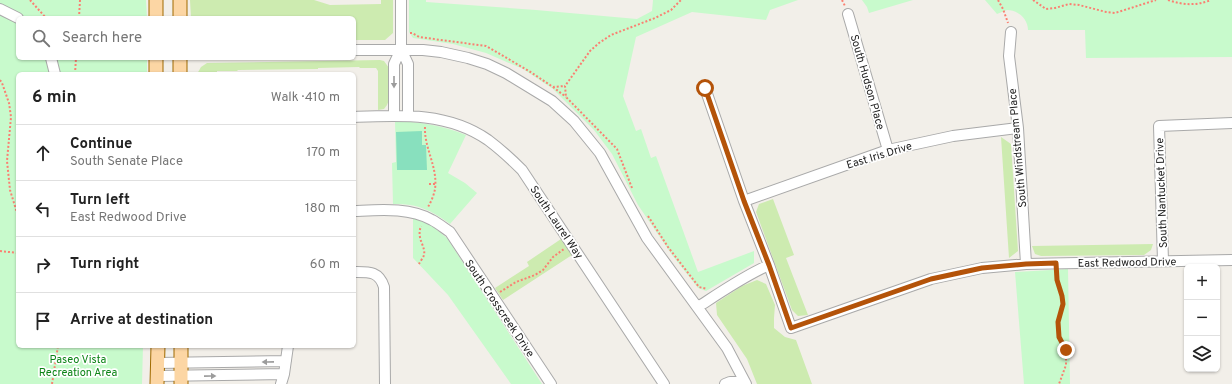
<!DOCTYPE html>
<html lang="en">
<head>
<meta charset="utf-8">
<style>
  body { margin:0; font-family:Overpass,sans-serif; background:#f6f6f6; color:#222 }
  .controls { position:absolute; right:12px; bottom:12px; display:grid; overflow:hidden; border-radius:6px; box-shadow:0 1px 3px #0004 }
  .controls button { width:36px; height:36px; display:grid; place-items:center; padding:0; border:0; border-bottom:1px solid #e0e0e0; background:#fff; color:#222; font:20px sans-serif }
  .stop { position:absolute; width:12px; height:12px; margin:-9px; border:3px solid #b45309; border-radius:50%; background:#fff }
  .stop.end { background:#b45309; border-color:#fff; box-shadow:0 1px 4px #0008 }
  .list { margin:0; padding:0; list-style:none }
  h2 { display:flex; justify-content:space-between; align-items:center; height:52px; margin:0; padding:0 16px; font-size:17px }
  h2 small { font-size:13px; font-weight:400; color:#767676 }
  .list li { display:grid; grid-template-columns:26px 1fr auto; gap:12px; align-items:center; box-sizing:border-box; height:56px; padding:0 16px; border-top:1px solid #e0e0e0 }
  .list b { display:block; font-size:15px; white-space:nowrap }
  .list p { margin:0; font-size:13px; white-space:nowrap; color:#767676 }
  .list em { font-size:13px; font-style:normal; color:#767676 }
  .icon { flex:none; width:22px; height:22px; fill:none; stroke:currentColor; stroke-width:2; stroke-linecap:round; stroke-linejoin:round }
  .map { position:relative; flex:none; width:1232px; height:384px; overflow:hidden }
  .search { position:absolute; background:#fff; box-shadow:0 1px 3px #0004; left:16px; top:16px; width:340px; height:44px; display:flex; align-items:center; gap:10px; box-sizing:border-box; padding:0 14px; border-radius:6px; color:#767676; font-size:15px }
  .panel { position:absolute; background:#fff; box-shadow:0 1px 3px #0004; left:16px; top:72px; width:340px; height:276px; border-radius:6px }
  .map>svg:first-child { display:block }
  .grass { fill:#cdebb0 }
  .park { fill:#c8facc }
  .pitch { fill:#88e0be }
  .lines { fill:none; stroke-linecap:round; stroke-linejoin:round }
  .minor-casing { stroke:#a9a9a9; stroke-width:12 }
  .major-casing { stroke:#a06b00; stroke-width:15 }
  .path { stroke:#fa8072; stroke-width:2; stroke-dasharray:2 2; stroke-linecap:butt }
  .minor { stroke:#fff; stroke-width:10 }
  .major { stroke:#fcd6a4; stroke-width:13 }
  .oneway { fill:#9c9c9c }
  .route { stroke:#b45309; stroke-width:5 }
  .labels { text-anchor:middle; stroke-width:3.5; stroke-linejoin:round; paint-order:stroke }
  .street-label { font-size:11px; fill:#222; stroke:#fff }
  .park-label { font-size:11px; fill:#0c8416; stroke:#fff }
</style>
</head>
<body>
<div class="map">
<svg width="1232" height="384" viewBox="0 0 1232 384">
  <rect width="100%" height="100%" fill="#f2efe9"/>
  <path class="grass" d="M190 0H314L330 5 381 4V0H393V33L385 40H354V18H191Z
    M380 60 384 61 389 68V100L387 105 384 109 378 110V71L376 68H360L359 67 318 68V69L238 70 237 71H217V74H197L201 67 207 63Z
    M1001 137 1011 144 1018 251 1009 258Z
    M773 199 794 255 786 258 808 315 798 316 792 310 756 212 759 204Z
    M561 239 572 255 503 300 495 288 529 266 527 262Z
    M1153 244 1151 250 1144 255 1041 256 1035 254 1032 246Z
    M757 280 766 284 775 305 774 318V328L785 337 796 340 812 384H757L747 359 717 315 716 303 742 286Z"/>
  <path class="park" d="M0 0H146L147 18H18V58H147V74H18V346H143L142 384H0Z
    M409 0H426V2L536 10 637 19 652 11 653 0H798L770 10 766 20 692 12 636 37 623 96 636 131 641 129 651 158 656 156 698 272 754 251V263L706 291 698 288 672 255 638 205 612 154 594 130 553 89 523 69 486 53 453 44 413 38 409 32Z
    M862 0H913L869 13 867 7Z
    M985 0H1232V57L1086 58 1085 30H1028C1028 19 1018 10 1007 10 1004 11 1000 13 997 14Z
    M395 121C421 122 441 125 466 135L448 173 465 183 477 193 450 224C429 209 418 204 393 204L392 163 396 162Z
    M413 218 431 225 447 238 542 384H511L448 295 413 258Z
    M1068 269 1070 384H1024L1015 272Z"/>
  <path class="pitch" d="M422 131V145H426L427 170H397L396 132Z"/>
  <g class="lines">
    <g class="minor-casing">
      <path id="minor" d="M401 0V49L408 64V116
        M0 9 18 18
        M848 14 888 150
        M1011 32 1009 56 1018 128 1026 264
        M354 50H423L441 52 468 58 487 64 506 73 552 101 574 121 600 153 647 238 727 348 746 384
        M51 58 55 74
        M705 88 744 201 769 265 791 328 931 279 982 268 1026 264 1232 260
        M394 116V64L401 49
        M354 117C400 115 448 112 488 140 500 149 511 159 522 170L664 384
        M744 201 888 150 953 136 1018 128
        M354 211C379 210 409 207 432 220 438 223 444 228 450 232L551 384
        M1163 261 1159 126 1232 123
        M354 272C369 272 379 271 384 287L385 384
        M698 307C721 292 744 276 769 265
        M157 363 286 361
        M157 376 284 374
        M281 384 284 374 288 346
        M725 384 730 382H745"/>
    </g>
    <g class="major-casing">
      <path id="major" d="M156 0V18
        M180 0V18
        M156 58V74
        M180 58V74
        M157 384 158 346
        M181 384V346"/>
    </g>
    <path class="path" d="M30 0 46 18
      M842 0 845 6
      M998 0 1003 9 1008 23
      M1033 0 1046 9 1055 8 1069 4 1079 5 1106 12 1115 13 1156 0
      M1168 0C1183 5 1196 6 1211 0
      M79 18 80 0
      M410 33H412L419 37 486 46 529 71 553 87 565 86
      M75 74 76 58
      M0 80 2 83 9 103 11 117 7 161 10 190 18 216
      M553 87 566 97
      M425 127C424 148 438 167 435 189 434 195 431 202 428 207
      M429 184H435
      M632 188 617 149 566 97 565 86 590 51 599 43 611 35 655 18 671 10 681 0
      M648 216 668 247 699 287 707 289
      M0 251 18 253
      M419 264C420 262 423 258 424 255 426 246 416 239 421 226
      M1056 274 1057 280 1062 296 1063 304 1058 322 1059 337 1066 350V365L1059 384
      M500 292 516 282 535 275 543 270 553 257 564 249
      M52 384 58 346"/>
    <use href="#minor" class="minor"/>
    <use href="#major" class="major"/>
  </g>
  <defs><path id="oneway-solid" d="M-6-.8H1V-3.2L6.5 0L1 3.2V.8H-6Z"/></defs>
  <g class="oneway">
    <use href="#oneway-solid" transform="translate(394 82) rotate(90)"/>
    <use href="#oneway-solid" transform="translate(268 362) rotate(179)"/>
    <use href="#oneway-solid" transform="translate(210 376) rotate(-1)"/>
  </g>
  <g class="lines">
    <path class="route" d="M705 88 744 201 769 265 791 328 931 279 982 268 1026 264 1056 263 1057 280 1062 296 1063 304 1058 322 1059 337 1066 350"/>
  </g>
  <g class="labels">
    <g class="street-label">
      <text transform="translate(868 82) rotate(74)" y="4">South Hudson Place</text>
      <text transform="translate(1017 148) rotate(-95)" y="4">South Windstream Place</text>
      <text transform="translate(879 155) rotate(-17)" y="4">East Iris Drive</text>
      <text transform="translate(1161 193) rotate(-92)" y="4">South Nantucket Drive</text>
      <text transform="translate(557 222) rotate(56)" y="4">South Laurel Way</text>
      <text transform="translate(1127 262) rotate(-1)" y="4">East Redwood Drive</text>
      <text transform="translate(500 308) rotate(56)" y="4">South Crosscreek Drive</text>
    </g>
    <g class="park-label">
      <text x="78" y="363">Paseo Vista<tspan x="78" dy="13">Recreation Area</tspan></text>
    </g>
  </g>
</svg>
<div class="controls">
<button>+</button>
<button>−</button>
<button><svg class="icon" aria-label="layers" viewBox="0 0 24 24"><path d="M12 4l9 5-9 5-9-5zM3 14l9 5 9-5"/></svg></button>
</div>
<div class="stop" style="left:705px;top:88px"></div>
<div class="stop end" style="left:1066px;top:350px"></div>
<div class="search"><svg class="icon" aria-label="search" viewBox="0 0 24 24"><circle cx="10" cy="10" r="6"/><path d="M15 15l6 6"/></svg>Search here</div>
<section class="panel">
<h2>6 min<small>Walk · 410 m</small></h2>
<ul class="list">
<li><svg class="icon" aria-label="ahead" viewBox="0 0 24 24"><path d="M12 20V5M6 11l6-6 6 6"/></svg><div><b>Continue</b><p>South Senate Place</p></div><em>170 m</em></li>
<li><svg class="icon" aria-label="left" viewBox="0 0 24 24"><path d="M17 20v-9H6M10 6l-5 5 5 5"/></svg><div><b>Turn left</b><p>East Redwood Drive</p></div><em>180 m</em></li>
<li><svg class="icon" aria-label="right" viewBox="0 0 24 24"><path d="M7 20v-9h11M14 6l5 5-5 5"/></svg><div><b>Turn right</b></div><em>60 m</em></li>
<li><svg class="icon" aria-label="arrive" viewBox="0 0 24 24"><path d="M6 21V4h12l-3 4 3 4H6"/></svg><div><b>Arrive at destination</b></div></li>
</ul>
</section>
</div>
</body>
</html>
